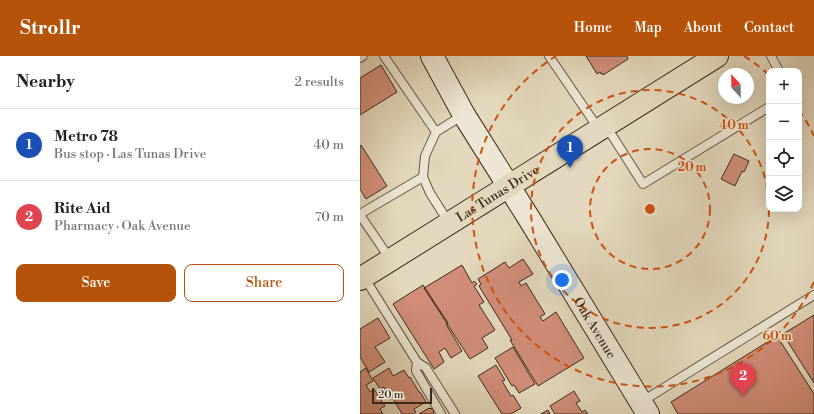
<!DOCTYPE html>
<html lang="en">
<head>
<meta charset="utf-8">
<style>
  body { margin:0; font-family:"Libre Bodoni",serif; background:#f6f6f6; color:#222 }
  .controls { position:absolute; right:12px; top:12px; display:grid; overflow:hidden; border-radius:8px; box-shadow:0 4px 16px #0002 }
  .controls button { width:36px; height:36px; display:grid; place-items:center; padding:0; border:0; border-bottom:1px solid #e0e0e0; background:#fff; color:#222; font:20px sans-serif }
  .compass { position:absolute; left:358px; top:12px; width:36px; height:36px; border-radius:50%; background:#fff; box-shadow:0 4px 16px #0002; rotate:338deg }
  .scale { position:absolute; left:12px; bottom:10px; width:60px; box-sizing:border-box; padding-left:4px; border:2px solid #3a2b1c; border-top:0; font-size:11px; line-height:14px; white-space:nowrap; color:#3a2b1c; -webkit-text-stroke:3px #ede6d4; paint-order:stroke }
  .you { position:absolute; left:202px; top:224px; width:14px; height:14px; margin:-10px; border:3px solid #fff; border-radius:50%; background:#1a73e8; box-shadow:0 0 0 6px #1a73e833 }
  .badge { display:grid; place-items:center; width:26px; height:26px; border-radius:50%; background:#b45309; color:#fff; font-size:13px; font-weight:700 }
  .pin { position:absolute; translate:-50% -33px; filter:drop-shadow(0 1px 2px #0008) }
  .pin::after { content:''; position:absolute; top:21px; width:14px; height:12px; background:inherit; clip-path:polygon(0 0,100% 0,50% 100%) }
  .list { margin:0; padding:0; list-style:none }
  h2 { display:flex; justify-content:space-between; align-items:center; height:52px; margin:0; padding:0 16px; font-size:17px }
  h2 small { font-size:13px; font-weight:400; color:#767676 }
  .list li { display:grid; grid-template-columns:26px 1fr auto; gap:12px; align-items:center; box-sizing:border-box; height:72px; padding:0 16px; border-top:1px solid #e0e0e0 }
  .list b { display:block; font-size:15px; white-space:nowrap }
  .list p { margin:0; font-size:13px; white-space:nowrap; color:#767676 }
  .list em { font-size:13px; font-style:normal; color:#767676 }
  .actions { display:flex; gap:8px; padding:12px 16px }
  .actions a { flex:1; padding:9px 0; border:1px solid #b45309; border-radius:8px; text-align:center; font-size:14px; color:#b45309 }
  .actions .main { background:#b45309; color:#fff }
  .icon { flex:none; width:22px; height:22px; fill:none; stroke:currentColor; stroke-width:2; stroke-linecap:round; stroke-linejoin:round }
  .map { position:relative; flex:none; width:454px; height:358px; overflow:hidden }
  header { display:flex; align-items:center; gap:24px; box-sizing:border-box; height:56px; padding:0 20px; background:#b45309; color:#fff }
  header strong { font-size:19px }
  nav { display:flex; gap:22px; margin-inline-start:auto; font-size:14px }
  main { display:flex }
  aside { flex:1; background:#fff }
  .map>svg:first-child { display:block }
  .building { fill:#d18d78; stroke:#3a2b1c }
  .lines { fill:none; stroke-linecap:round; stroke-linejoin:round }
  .lane-casing { stroke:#645644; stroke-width:10 }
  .secondary-casing { stroke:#3a2b1c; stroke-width:24 }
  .primary-casing { stroke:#3a2b1c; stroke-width:24 }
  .lane { stroke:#ede6d4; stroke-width:8 }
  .secondary { stroke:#ede6d4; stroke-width:22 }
  .primary { stroke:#e3d8bd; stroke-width:22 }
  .ring { fill:none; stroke:#ce520e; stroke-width:2; stroke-dasharray:7 5 }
  .labels { text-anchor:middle; stroke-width:3; stroke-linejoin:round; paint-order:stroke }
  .street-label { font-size:13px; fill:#3a2b1c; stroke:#ede6d4 }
  .centre { fill:#ce520e; stroke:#ede6d4; stroke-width:2 }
  .ring-label { font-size:12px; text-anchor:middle; font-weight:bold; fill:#ce520e; stroke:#ede6d4; stroke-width:3; stroke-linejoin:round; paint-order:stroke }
</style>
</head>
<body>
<header>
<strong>Strollr</strong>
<nav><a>Home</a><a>Map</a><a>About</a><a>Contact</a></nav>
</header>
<main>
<aside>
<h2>Nearby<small>2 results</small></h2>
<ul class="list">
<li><span class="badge" style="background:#1a4fb4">1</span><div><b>Metro 78</b><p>Bus stop · Las Tunas Drive</p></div><em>40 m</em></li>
<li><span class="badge" style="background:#e0444e">2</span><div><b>Rite Aid</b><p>Pharmacy · Oak Avenue</p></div><em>70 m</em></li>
</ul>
<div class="actions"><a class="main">Save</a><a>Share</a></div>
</aside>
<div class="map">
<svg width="454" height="358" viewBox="0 0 454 358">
  <rect width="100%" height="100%" fill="#e3d8bd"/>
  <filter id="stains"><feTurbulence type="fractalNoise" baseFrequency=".005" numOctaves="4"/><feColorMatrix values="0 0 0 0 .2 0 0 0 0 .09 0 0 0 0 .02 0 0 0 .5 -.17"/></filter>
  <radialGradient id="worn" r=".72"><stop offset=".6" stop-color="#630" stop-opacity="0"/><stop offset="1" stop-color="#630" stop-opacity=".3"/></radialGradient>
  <path class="building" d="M226 0H267L268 3 243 19 242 17 241 18 240 16 237 18Z
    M21 9 37 36 0 59V22Z
    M1 89 27 130 6 143 0 133V90Z
    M374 98 389 105 384 116 382 115 375 130 361 123Z
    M163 203 173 218 159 226 161 230 166 227 185 258 180 261 183 265 196 256 224 302 178 330 150 284H152L119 230 121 228 118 223 145 206 149 212Z
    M102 209 112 227 114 225 117 228 114 230 124 246 119 249 135 274 122 282 128 292 110 303 64 232Z
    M63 229 88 267 86 268 102 295 91 302 85 292 79 296 84 306 74 313 33 248Z
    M454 259V327L423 278Z
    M18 262 30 282 15 291 25 306 9 316 0 301V273Z
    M417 280 454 338V358H318L311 346Z
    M153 291 175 328 159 337 154 329 152 330 135 302Z
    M136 309 145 324 142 325 151 340 153 339 161 352 151 358H142L118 320Z
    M6 312 13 325 6 329 10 336 14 333 25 350 20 353 23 358H0V316Z
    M29 312 33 320 44 314 49 322 50 321 59 336H60L66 346 54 353 56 356 53 358H42L28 334 26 335 24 331 20 333 13 322Z
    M214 335 220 345 216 347 222 356 225 354 228 358H195L190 350Z
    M69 352 70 353 71 352 74 356 73 357V358H59Z
    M188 354 190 358H181Z"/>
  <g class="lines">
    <g class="lane-casing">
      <path id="lane" d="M24 0 76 76
        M189 0 238 72
        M411 0 419 15
        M0 2 3 0
        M246 70 283 128 409 51
        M0 158 63 121
        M0 159 30 203
        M89 167 70 137 63 121 65 100 76 76 103 59
        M4 221 57 306 56 315 81 358
        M57 306 66 312 95 358
        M281 346 454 239"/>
    </g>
    <g class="secondary-casing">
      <g id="secondary">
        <path id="s1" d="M72 0 104 59 170 164 288 358"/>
      </g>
    </g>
    <g class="primary-casing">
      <g id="primary">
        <path id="s2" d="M0 223C119 148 238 74 357 0"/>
      </g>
    </g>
    <use href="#lane" class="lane"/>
    <use href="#secondary" class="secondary"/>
    <use href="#primary" class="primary"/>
  </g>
  <g class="ring">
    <circle cx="290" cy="153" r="60"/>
    <path d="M409 154A119 119 0 1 1 409 152"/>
    <path d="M454 226A179 179 0 1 1 196 0M384 0A179 179 0 0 1 409 19M439 54A179 179 0 0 1 454 80"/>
  </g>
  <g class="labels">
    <g class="street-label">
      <text dy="5" stroke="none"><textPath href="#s2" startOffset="162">Las Tunas Drive</textPath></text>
      <text dy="5" stroke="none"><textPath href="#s1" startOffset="317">Oak Avenue</textPath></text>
    </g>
  </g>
  <circle cx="290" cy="153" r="6" class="centre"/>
  <g class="ring-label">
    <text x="374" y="73">40 m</text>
    <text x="332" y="115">20 m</text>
    <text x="417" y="284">60 m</text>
  </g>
  <rect width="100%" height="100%" filter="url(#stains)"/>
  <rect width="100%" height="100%" fill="url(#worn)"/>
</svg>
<div class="controls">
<button>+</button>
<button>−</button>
<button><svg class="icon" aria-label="locate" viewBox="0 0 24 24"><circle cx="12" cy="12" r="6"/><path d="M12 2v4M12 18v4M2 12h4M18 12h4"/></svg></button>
<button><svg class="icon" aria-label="layers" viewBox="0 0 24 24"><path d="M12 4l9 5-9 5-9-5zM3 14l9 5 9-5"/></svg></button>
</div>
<svg class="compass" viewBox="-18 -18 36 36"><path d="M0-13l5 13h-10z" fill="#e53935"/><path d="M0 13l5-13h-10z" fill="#767676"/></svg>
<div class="scale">20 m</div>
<div class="you"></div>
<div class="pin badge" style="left:210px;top:112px;background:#1a4fb4">1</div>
<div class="pin badge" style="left:383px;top:340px;background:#e0444e">2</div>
</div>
</main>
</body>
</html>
